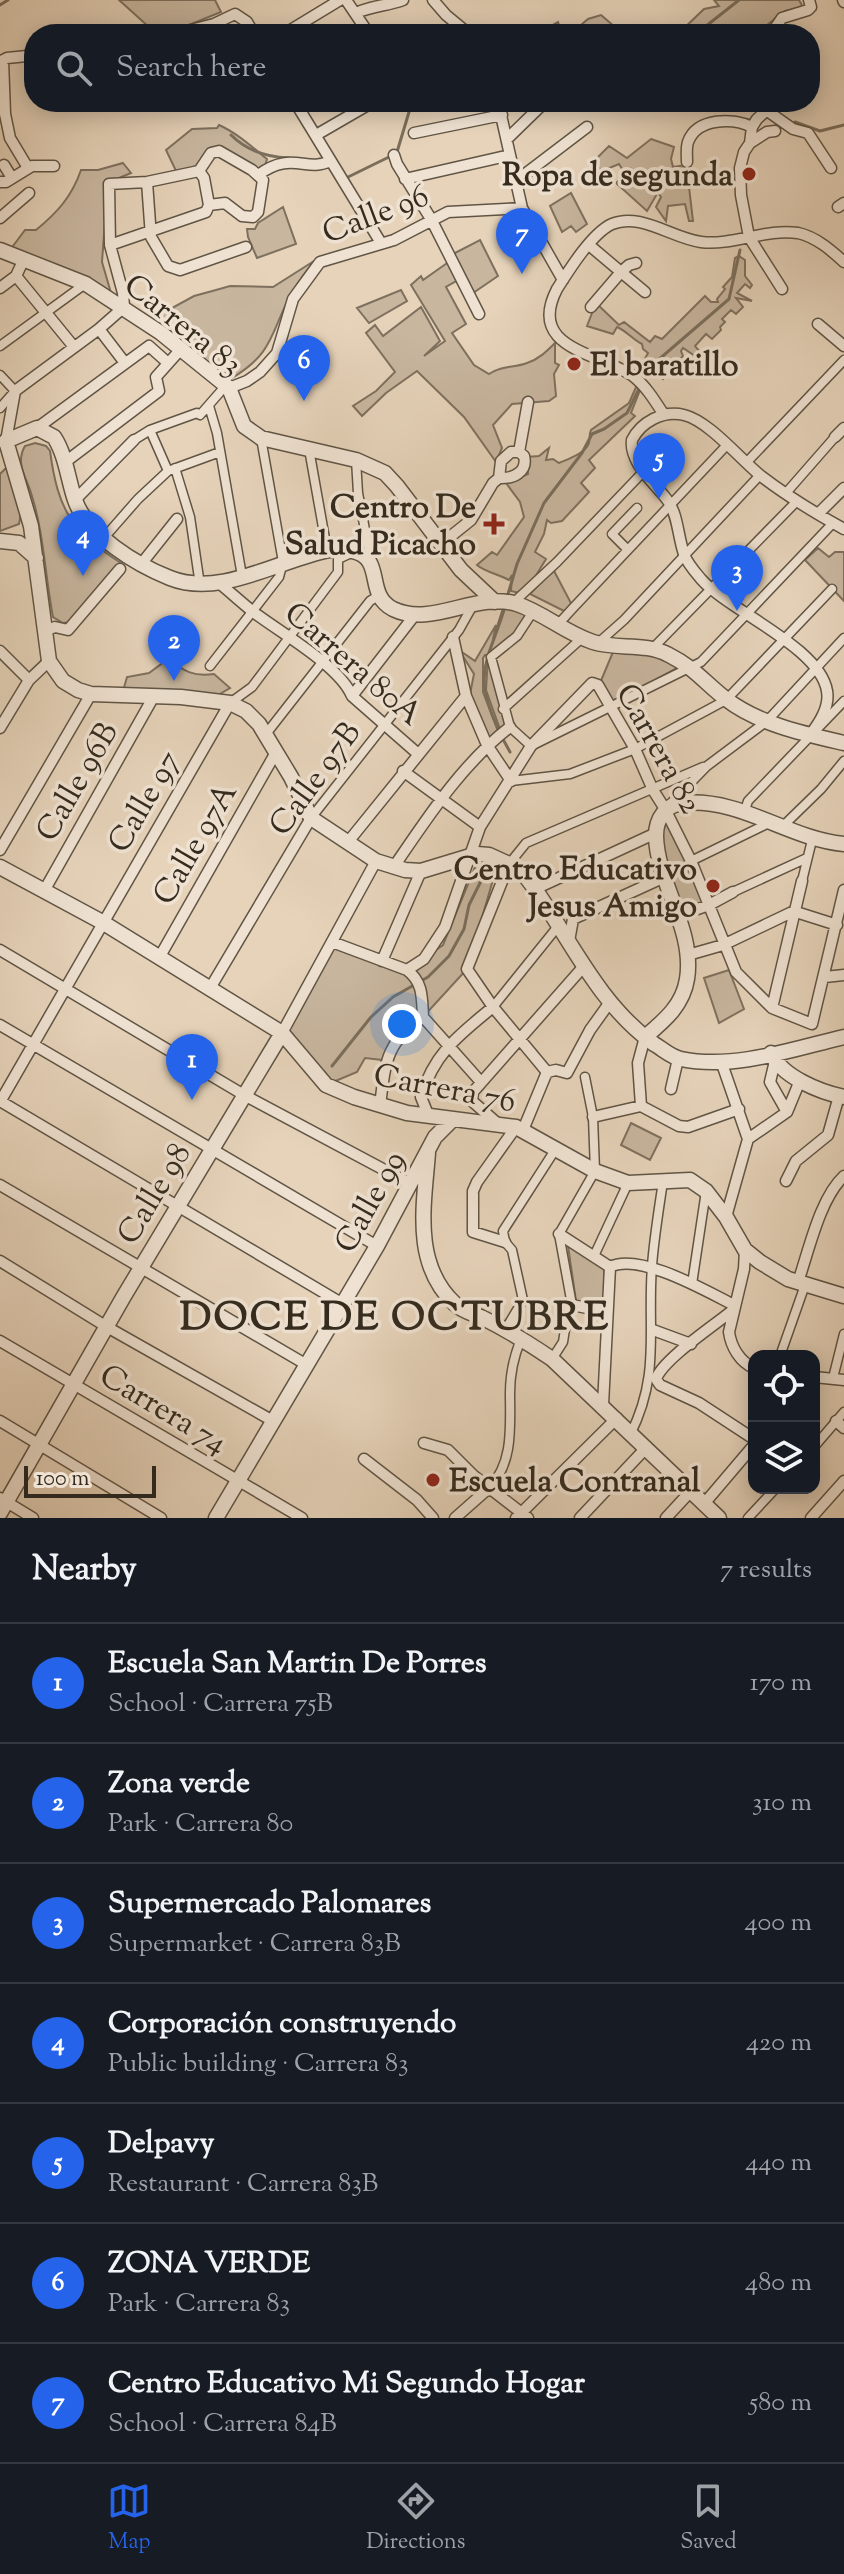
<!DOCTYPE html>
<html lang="en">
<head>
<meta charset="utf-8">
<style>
  body { margin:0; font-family:"Sorts Mill Goudy",serif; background:#20242c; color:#f1f3f6 }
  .controls { position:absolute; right:24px; bottom:24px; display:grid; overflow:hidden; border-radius:16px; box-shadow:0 4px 20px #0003 }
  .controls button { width:72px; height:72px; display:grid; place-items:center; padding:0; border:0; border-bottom:2px solid #363941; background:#171b24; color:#f1f3f6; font:40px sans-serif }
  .scale { position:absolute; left:24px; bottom:20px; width:132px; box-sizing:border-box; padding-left:8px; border:4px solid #342b1e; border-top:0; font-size:22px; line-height:28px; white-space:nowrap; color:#342b1e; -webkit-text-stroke:6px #efe2d2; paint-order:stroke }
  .you { position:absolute; left:402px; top:1024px; width:28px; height:28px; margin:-20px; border:6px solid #fff; border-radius:50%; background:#1a73e8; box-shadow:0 0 0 12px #1a73e833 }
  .badge { display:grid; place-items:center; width:52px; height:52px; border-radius:50%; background:#2563eb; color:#fff; font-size:26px; font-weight:700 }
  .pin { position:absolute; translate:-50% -66px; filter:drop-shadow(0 2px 4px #0008) }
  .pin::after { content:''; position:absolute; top:42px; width:28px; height:24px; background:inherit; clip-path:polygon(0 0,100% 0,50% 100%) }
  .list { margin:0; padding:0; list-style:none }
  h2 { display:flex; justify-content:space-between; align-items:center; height:104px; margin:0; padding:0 32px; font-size:34px }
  h2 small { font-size:26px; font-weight:400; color:#9ea1a6 }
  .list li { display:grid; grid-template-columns:52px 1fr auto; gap:24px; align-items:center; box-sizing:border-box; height:120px; padding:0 32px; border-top:2px solid #363941 }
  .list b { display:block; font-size:30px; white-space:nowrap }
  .list p { margin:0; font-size:26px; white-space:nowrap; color:#9ea1a6 }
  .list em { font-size:26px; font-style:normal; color:#9ea1a6 }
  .icon { flex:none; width:44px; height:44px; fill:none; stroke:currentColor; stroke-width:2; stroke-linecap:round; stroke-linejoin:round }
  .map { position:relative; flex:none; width:844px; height:1518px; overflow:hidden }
  .search { position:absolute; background:#171b24; box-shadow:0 4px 20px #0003; left:24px; right:24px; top:24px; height:88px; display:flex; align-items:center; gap:20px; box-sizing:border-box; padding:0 28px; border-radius:32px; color:#9ea1a6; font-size:30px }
  .sheet { height:944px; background:#171b24 }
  nav { display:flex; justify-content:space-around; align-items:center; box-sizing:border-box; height:112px; border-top:2px solid #363941; background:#171b24; font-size:22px; color:#9ea1a6 }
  nav a { display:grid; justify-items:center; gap:4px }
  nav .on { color:#2563eb }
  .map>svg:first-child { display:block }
  .green { fill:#c8b69f; stroke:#7e705e; stroke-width:2 }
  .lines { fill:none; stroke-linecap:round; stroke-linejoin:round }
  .stream { stroke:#7a6e5c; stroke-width:3 }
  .pedestrian-casing { stroke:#605545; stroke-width:11 }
  .minor-casing { stroke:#605545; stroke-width:13 }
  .tertiary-casing { stroke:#605545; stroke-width:17 }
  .pedestrian { stroke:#efe2d2; stroke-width:8 }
  .minor { stroke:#efe2d2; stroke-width:10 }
  .tertiary { stroke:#efe2d2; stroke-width:14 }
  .poi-dot { fill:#8f2418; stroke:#efe2d2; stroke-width:3 }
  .labels { text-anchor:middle; stroke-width:7; stroke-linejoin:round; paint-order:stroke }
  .poi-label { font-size:32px; font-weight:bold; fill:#342b1e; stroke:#efe2d2; text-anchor:end }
  .street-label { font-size:32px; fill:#342b1e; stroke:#efe2d2 }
  .district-label { font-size:40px; font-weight:bold; letter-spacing:2px; fill:#342b1e; stroke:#efe2d2 }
</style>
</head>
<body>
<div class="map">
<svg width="844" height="1518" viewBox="0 0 844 1518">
  <rect width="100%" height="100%" fill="#e6d3ba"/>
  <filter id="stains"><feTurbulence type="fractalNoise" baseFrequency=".0025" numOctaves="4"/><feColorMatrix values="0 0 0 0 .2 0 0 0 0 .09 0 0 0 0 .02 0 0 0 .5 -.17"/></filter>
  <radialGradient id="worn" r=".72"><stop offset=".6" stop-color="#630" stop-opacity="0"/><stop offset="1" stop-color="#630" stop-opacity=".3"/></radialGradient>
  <path class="green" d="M119 0H215L221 12 184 27 150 28Z
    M714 0H799L803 7 785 11 767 25 766 34H678L704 9 719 6Z
    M601 15 623 34H548L551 26 558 22 561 31 573 32 588 19Z
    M219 125C237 133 252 147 267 159L265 166 258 170 227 151 212 147 208 150 199 165 177 173 166 150 192 129 217 128Z
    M651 139 674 147 671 159 673 167 686 165 684 180 689 187 693 221H689L685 204 668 206 666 221 656 207 661 197 649 181 630 168 624 172 619 164 602 171 593 162 609 146 627 158Z
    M123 163 131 173 114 180 106 208 102 262 111 293 10 250 25 230H36C58 212 72 196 81 170H98Z
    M630 170 657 194 647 211 616 183Z
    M571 193 587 224 576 232 571 226 562 232 550 206Z
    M283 207 296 244 257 258 248 237 247 229H255L258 223Z
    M480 240 498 276 473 293 453 254Z
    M739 256 745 260V276L752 285 750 288 745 284 737 293 752 301 736 298 743 307 736 314 731 310 722 319 725 322 720 327 721 330 712 339 706 334 695 346 700 352 695 356 683 348 681 351 683 356 678 362 675 359 671 362 668 360 662 370 667 375 663 379 656 371 649 377 638 376 637 373 648 353 643 349 642 344C632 339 628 332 617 327L613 334 587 326 596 303 619 325 624 322 650 342 655 336 662 339 705 296 711 302H718L717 299 725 289 723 287 732 277 735 258Z
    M314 261C305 273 296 284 289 298 270 336 272 354 232 378L183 346 152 319 194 296 216 290 230 286 273 287Z
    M450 261 458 280 446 287 466 324 452 333 474 365 489 374C502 365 514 368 527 363 539 359 546 352 555 343V363L559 365 554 374 556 396 549 401 512 404 493 425 502 448 496 462 464 417 417 371 386 393 362 416 353 406 376 391 395 372 366 333 375 325 383 336 421 307 440 341 424 356 445 341 411 285 421 276 423 280Z
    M401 290 407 301 369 323 357 308Z
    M637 385 640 390 631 413 635 416 589 460 595 468 581 483 589 492 562 521 551 523 547 520 544 534 535 552 546 559 535 577 519 593 511 591 512 575 509 580C498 574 485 572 477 565L492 552 497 555 524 517 520 502 506 483 528 474 527 457 539 456 549 448 546 460 553 459 559 463C568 459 586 453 589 443 590 438 589 434 591 430L629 403Z
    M35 443 46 446 50 451C58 510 71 531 121 563L70 622 63 623 53 617C45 576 44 533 31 493 26 477 15 463 25 446Z
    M5 469H12L21 513 19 524 0 531V474Z
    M818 548 829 557 835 552H844V601L805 560Z
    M553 569 572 605 566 612 530 594Z
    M504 605 526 614 515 633 492 652 508 727 501 732 486 690 488 656 485 655 483 658V692L499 734 487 743 470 694 474 674 459 650 475 661 496 625 493 639Z
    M636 650 682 665 612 704 600 683 613 652Z
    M168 659C184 671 193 677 214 674L230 688 218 695 123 691 127 677 149 673Z
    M667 814 707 900 679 914 669 878 677 873 668 876 660 843Z
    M483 858 497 866 467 969 423 1017 390 1046 382 1060 365 1058 357 1072 326 1085 282 1033 332 942 407 970 443 945 475 867Z
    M729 970 744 1009 719 1023 704 978Z
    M631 1123 661 1138 650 1160 621 1145Z
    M568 1246 604 1268 606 1304 576 1301Z"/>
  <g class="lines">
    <path class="stream" d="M0 5 8 0
      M696 34 739 0
      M795 122 820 131 844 125
      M231 135C247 151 267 157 289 158
      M397 152 412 102
      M344 179 391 156
      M644 380 650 367 729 299 740 250
      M508 594 517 564 544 503 582 453 592 434 604 429 627 413 640 387
      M498 728C472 673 488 661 504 610
      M504 741 510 752
      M332 1066 371 1017 393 997 428 977 449 956 464 929 469 905 491 861"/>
    <g class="pedestrian-casing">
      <path id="pedestrian" d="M0 346 85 284
        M0 375 15 391 0 408
        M209 406 217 433 242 576
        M150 430 168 471
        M134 440 150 430 197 413 200 415 221 391 229 388
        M309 449 327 550
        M356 460 358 493 371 561
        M746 463 844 360
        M175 468 190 517 200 585
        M786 493 835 437
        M103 539 138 499 168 471 220 452
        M628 550 612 534 637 508
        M513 603 557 562 644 471
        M534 610 517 636 491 657 510 727 531 746 701 662 833 523
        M560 627 562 620 573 608 726 446
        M598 643 624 620 760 475
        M653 648 797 501
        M210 666 279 577 283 562 261 438
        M230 703 252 687 338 572V559L351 553
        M503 709 582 638
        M266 734 370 601 378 596
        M511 781 570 774 635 749 726 700 832 589
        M671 803 707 766 767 721 844 638
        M744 813 748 801 844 701
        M311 818 459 630 473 605
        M783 826 821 789 844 761
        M691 861 771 822
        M509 864 526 843 703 767
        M802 881 813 836
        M733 892 807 858
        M493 1007 559 925
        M594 1256 628 1183
        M692 1284 706 1191
        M505 1330 523 1300 512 1250 505 1242 503 1231 555 1150
        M780 1356 805 1285
        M552 1359 563 1342 568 1310 572 1305 559 1234 595 1171 593 1117 585 1077
        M833 1378 844 1334
        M630 1435C661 1374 647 1329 652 1266 654 1238 659 1209 663 1181
        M814 1447 844 1412
        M489 1488C514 1463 510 1425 510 1393 510 1374 514 1356 521 1339
        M748 1518 776 1488"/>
    </g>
    <g class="minor-casing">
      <path id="minor" d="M346 0 369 34
        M433 0 446 15 469 34
        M843 0 844 2
        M356 13C374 5 387 6 403 0
        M175 34 214 24 235 14 247 22 254 34
        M284 34 340 0
        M771 34 782 18 808 10 811 7 809 0
        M3 60 5 114 10 138 28 168
        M0 62 7 58 27 56
        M810 90 811 89
        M295 102 381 243
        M498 102 522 208 563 280
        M766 110 793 129 808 133 831 168
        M414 133 502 115
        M316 135 373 102
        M507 139 545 102
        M750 143 767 132 775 131
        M394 155 397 164 431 219 479 314
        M687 162C687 155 686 148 688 142 697 117 734 118 752 127
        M4 165 12 178
        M199 171 204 178 209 205
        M258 175C292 150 306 173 330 161
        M405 179 510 155
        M516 181 587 127
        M0 182H6L32 166H54
        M147 182 151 237 168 266 180 270 246 247
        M838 207 844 203
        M0 218 29 193
        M589 245 621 272 591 307
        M636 263 629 265 621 272 645 292
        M16 276 74 347
        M0 288 16 276 24 259
        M782 289 749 237 741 195 740 168 744 152 750 143 752 127 757 119 768 109 784 102
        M818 324 844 346
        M99 329 125 363
        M229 388 247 381 260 372 277 353 293 299 320 262 394 240 448 212 522 208
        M664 415C655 401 646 386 633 376 598 352 526 349 557 289 569 270 592 233 612 224 640 212 672 238 701 242 733 246 766 228 798 233 816 237 831 250 844 262
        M37 428 149 346 168 363
        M835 437 844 428
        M2 442 6 441 15 391 99 329 124 307 123 293 110 245 109 184 147 182 199 171 211 153 219 151 252 170 263 180 258 212 253 217 242 216 225 203 209 205 206 212 110 245
        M519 452 528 402
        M64 463 159 391 156 377 181 349
        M499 478C513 479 528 472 524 456L519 452
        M75 500 134 440
        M818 514 844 488
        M441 544 471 520 493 483 499 478 501 461 511 452H519
        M142 563 177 519
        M219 583C230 592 241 602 252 611 279 632 339 665 352 696L417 753
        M44 631 55 627 68 630 120 569
        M453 637 466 696 487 745 511 781
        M0 651 29 680
        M352 696 414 616
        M0 728 29 680 49 661
        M810 735C819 723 830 707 827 691 820 647 729 611 701 579 695 572 687 563 684 554 678 537 678 515 668 501 655 483 629 463 632 440 641 422 663 410 684 415 709 421 740 459 761 476 787 496 815 513 844 529
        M403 771 480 827
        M348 842 466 696
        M0 850 91 694
        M509 864 467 969 493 1007 547 1072 556 1070 567 1073 590 1030 610 1002
        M393 868C428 817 461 765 510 727
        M535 889 656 833
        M44 891 154 696
        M677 916 709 905 733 892
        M569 941 573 919 658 880
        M332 942 407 970C423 982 422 997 423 1017
        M0 950 244 1095 409 1183
        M688 955 723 945 790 913 796 912 837 925
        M159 958 275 754
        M382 961 421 871
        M407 970 424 959 445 927 480 827 531 746 592 683 598 685 635 749 653 790 665 809 691 861 736 972 772 1008 812 1024 844 890
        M825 977 844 975
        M209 990 311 818
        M772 1008 802 881
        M423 1017 480 1081
        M0 1025 377 1246
        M282 1033 376 861
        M721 1061 748 1139
        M775 1061 770 1082 787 1112
        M671 1089 678 1059
        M0 1101 343 1304
        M0 1102 230 703
        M380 1106C385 1065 385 1042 423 1017
        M641 1106 638 1063 645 1037
        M429 1117 421 1097C434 1053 459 1035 493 1007
        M593 1117 641 1106 679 1126 688 1127 739 1109
        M497 1123 472 1101 473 1092 584 966
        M523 1130 547 1072
        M786 1181 796 1161 828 1135 839 1096
        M0 1185 307 1365
        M726 1217 748 1139 787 1112 799 1083
        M559 1234 610 1267C639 1252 706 1291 734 1305
        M505 1242 473 1232V1191L477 1182 516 1127
        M745 1250 744 1269 729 1332C731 1347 740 1362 754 1368
        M0 1261 107 1327 273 1421
        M798 1282C809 1250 820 1198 844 1176
        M572 1305 607 1312
        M733 1310C715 1325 663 1359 656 1379L660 1385 699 1403 754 1439
        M653 1330 691 1344
        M0 1341 302 1518
        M814 1377 844 1380
        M603 1405 610 1267
        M0 1421 161 1518
        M836 1421 844 1428
        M424 1443 448 1450 474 1476 528 1518
        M364 1459 417 1500 433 1518
        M0 1498 33 1518
        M703 1505 754 1445
        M455 1518 489 1488
        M516 1518 617 1418
        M580 1518 645 1449
        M666 1518 690 1492
        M811 1518 844 1481"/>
    </g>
    <g class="tertiary-casing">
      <path id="tertiary" d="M0 250 86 284 161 333 229 388 244 426 261 438 356 460 385 473 397 486 461 570 495 602
        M0 541 19 543 36 558
        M844 743C805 734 758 724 726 699 705 683 695 668 669 655 645 642 618 650 593 642 565 633 544 613 517 604 476 591 432 628 393 609 364 594 386 558 352 551 337 547 324 551 310 555 267 567 215 596 170 578 137 565 87 535 75 500 68 480 66 455 54 437L37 428 6 441 31 526 49 661 63 681 78 690 91 694 181 697 230 703 246 711 259 724 291 777 311 818 376 861 405 870 421 871 477 854 489 855 509 864 526 877 535 889C572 943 600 1005 654 1044 663 1049 671 1057 681 1059 734 1070 793 1049 844 1037
        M0 867 102 922 282 1033 326 1085 354 1097 407 1113 516 1127 595 1171 628 1183 690 1180 706 1191 726 1217 745 1250 760 1262 788 1279 844 1296
        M645 1037C665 1020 683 1005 687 979 695 930 657 883 656 836 656 818 666 804 684 803 741 798 789 839 844 844
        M771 1053C782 1077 820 1092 844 1097
        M428 1153C424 1205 412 1264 455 1304 462 1311 474 1314 483 1318 507 1330 530 1344 552 1359L719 1518
        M0 1513 124 1296 282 1033
        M216 1518 377 1246 435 1137 452 1120"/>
    </g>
    <use href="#pedestrian" class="pedestrian"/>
    <use href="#minor" class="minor"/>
    <use href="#tertiary" class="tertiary"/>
  </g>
  <g class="poi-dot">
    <circle cx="749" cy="174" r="8"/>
    <circle cx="574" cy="364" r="8"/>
    <path d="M490 512h8v8h8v8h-8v8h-8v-8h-8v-8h8z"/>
    <circle cx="713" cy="886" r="8"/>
    <circle cx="433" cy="1480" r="8"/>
  </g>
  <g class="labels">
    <g class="poi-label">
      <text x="733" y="185">Ropa de segunda</text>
      <text x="590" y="375" text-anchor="start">El baratillo</text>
      <text x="476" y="517">Centro De<tspan x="476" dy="37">Salud Picacho</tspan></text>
      <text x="697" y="879">Centro Educativo<tspan x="697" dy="37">Jesus Amigo</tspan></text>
      <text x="449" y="1491" text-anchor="start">Escuela Contranal</text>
    </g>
    <g class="street-label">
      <text transform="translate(375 213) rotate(-21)" y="11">Calle 96</text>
      <text transform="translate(184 324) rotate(39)" y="11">Carrera 83</text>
      <text transform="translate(354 663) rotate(41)" y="11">Carrera 80A</text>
      <text transform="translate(660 748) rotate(61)" y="11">Carrera 82</text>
      <text transform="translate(314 778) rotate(-54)" y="11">Calle 97B</text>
      <text transform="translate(76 781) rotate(-60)" y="11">Calle 96B</text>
      <text transform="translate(143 801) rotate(-60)" y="11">Calle 97</text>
      <text transform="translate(194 843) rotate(-60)" y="11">Calle 97A</text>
      <text transform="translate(445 1087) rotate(11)" y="11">Carrera 76</text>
      <text transform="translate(153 1193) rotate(-59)" y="11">Calle 98</text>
      <text transform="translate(369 1201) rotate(-61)" y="11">Calle 99</text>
      <text transform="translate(164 1408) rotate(31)" y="11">Carrera 74</text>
    </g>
    <g class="district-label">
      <text x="395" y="1329">DOCE DE OCTUBRE</text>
    </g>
  </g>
  <rect width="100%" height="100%" filter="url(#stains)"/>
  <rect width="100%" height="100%" fill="url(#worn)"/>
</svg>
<div class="controls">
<button><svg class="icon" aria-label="locate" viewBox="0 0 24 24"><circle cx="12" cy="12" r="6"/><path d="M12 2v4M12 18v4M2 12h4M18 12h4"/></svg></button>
<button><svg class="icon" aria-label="layers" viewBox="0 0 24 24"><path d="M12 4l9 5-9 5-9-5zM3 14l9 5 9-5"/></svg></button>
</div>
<div class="scale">100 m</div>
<div class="you"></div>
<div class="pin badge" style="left:192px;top:1100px">1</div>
<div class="pin badge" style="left:174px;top:681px">2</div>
<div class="pin badge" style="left:737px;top:611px">3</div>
<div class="pin badge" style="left:83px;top:576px">4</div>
<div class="pin badge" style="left:659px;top:499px">5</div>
<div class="pin badge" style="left:304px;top:401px">6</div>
<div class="pin badge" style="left:522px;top:274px">7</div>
<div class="search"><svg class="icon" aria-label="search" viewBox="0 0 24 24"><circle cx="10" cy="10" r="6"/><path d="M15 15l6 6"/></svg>Search here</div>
</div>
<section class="sheet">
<h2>Nearby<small>7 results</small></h2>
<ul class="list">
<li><span class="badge">1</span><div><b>Escuela San Martin De Porres</b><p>School · Carrera 75B</p></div><em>170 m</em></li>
<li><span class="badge">2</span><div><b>Zona verde</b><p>Park · Carrera 80</p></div><em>310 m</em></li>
<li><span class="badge">3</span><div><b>Supermercado Palomares</b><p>Supermarket · Carrera 83B</p></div><em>400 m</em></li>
<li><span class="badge">4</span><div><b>Corporación construyendo</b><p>Public building · Carrera 83</p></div><em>420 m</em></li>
<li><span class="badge">5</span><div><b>Delpavy</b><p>Restaurant · Carrera 83B</p></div><em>440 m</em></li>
<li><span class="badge">6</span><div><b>ZONA VERDE</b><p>Park · Carrera 83</p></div><em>480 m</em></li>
<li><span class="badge">7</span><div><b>Centro Educativo Mi Segundo Hogar</b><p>School · Carrera 84B</p></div><em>580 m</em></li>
</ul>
</section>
<nav>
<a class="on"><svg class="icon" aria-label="map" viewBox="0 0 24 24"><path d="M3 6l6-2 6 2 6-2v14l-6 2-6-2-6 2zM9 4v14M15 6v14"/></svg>Map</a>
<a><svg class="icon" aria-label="directions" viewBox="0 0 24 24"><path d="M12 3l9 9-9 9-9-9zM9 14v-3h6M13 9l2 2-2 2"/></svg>Directions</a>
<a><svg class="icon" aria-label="saved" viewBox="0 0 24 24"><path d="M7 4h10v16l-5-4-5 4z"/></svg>Saved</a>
</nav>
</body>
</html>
